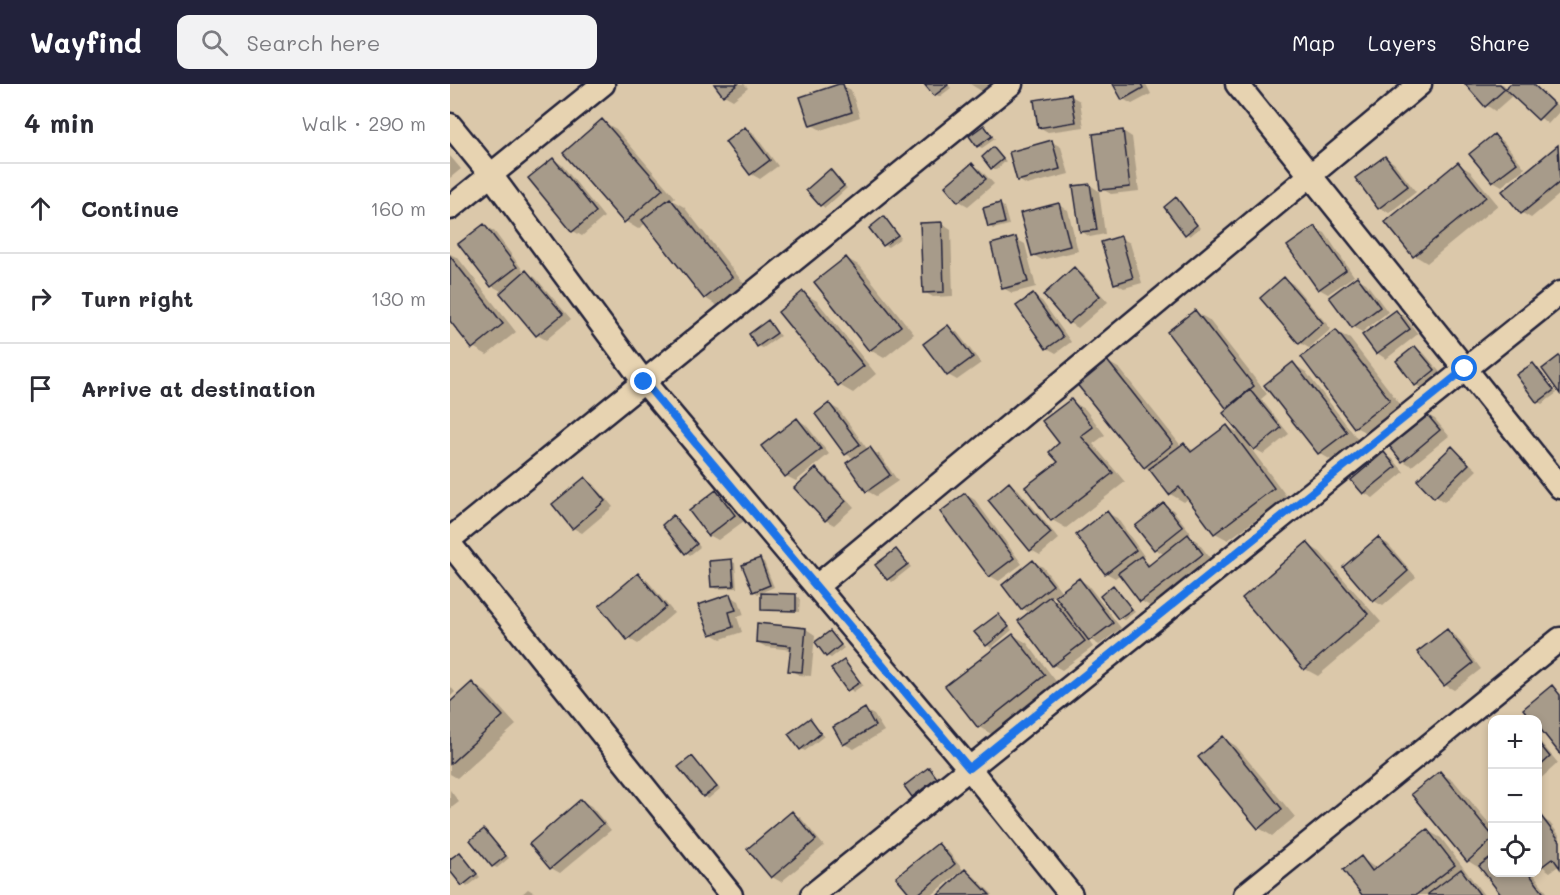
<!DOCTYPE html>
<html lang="en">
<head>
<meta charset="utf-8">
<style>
  body { margin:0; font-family:Mali,sans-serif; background:#f2f2f3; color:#2b2b33 }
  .controls { position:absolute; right:18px; bottom:18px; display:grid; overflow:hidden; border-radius:12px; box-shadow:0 3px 9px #0003 }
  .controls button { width:54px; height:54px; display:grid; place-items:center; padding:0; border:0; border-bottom:2px solid #e1e1e2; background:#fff; color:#2b2b33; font:30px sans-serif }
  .stop { position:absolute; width:18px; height:18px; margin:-14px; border:4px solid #1a73e8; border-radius:50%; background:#fff }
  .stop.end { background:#1a73e8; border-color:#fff; box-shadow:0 2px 6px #0008 }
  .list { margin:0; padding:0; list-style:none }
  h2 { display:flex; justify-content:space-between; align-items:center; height:78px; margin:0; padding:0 24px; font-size:26px }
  h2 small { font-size:20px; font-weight:400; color:#7c7c81 }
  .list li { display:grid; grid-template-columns:39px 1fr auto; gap:18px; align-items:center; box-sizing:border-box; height:90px; padding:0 24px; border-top:2px solid #e1e1e2 }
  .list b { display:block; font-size:22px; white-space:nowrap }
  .list em { font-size:20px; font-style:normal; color:#7c7c81 }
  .icon { flex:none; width:33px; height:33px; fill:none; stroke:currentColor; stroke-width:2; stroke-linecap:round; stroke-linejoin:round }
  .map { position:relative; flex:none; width:1110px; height:811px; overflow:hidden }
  header { display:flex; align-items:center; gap:36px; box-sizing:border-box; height:84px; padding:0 30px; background:#22223b; color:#fff }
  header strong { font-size:28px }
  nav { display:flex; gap:33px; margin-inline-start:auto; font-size:21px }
  .search { width:420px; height:54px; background:#f2f2f3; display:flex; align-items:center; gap:15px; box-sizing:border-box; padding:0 21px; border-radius:12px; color:#7c7c81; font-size:22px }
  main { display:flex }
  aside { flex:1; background:#fff }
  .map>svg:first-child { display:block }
  .shadow { fill:#0003; fill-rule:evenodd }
  .building { fill:#a79b8a; stroke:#22223b; stroke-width:1.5 }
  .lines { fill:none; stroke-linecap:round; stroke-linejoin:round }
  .street-casing { stroke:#22223b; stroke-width:27 }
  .street { stroke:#e7d3b1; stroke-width:22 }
  .route { stroke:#1a73e8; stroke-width:8 }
</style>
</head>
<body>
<header>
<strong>Wayfind</strong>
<div class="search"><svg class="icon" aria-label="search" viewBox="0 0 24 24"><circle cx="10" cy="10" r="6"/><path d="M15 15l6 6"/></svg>Search here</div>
<nav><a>Map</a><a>Layers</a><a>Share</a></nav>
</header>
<main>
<aside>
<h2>4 min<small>Walk · 290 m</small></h2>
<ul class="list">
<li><svg class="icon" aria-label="ahead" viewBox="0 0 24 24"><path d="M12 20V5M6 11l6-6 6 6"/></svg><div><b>Continue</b></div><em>160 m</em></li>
<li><svg class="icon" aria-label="right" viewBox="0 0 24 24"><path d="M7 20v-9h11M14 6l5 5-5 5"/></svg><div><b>Turn right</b></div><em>130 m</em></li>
<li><svg class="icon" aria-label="arrive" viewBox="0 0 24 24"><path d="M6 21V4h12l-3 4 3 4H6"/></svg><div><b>Arrive at destination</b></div></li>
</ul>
</aside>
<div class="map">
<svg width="1110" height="811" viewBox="0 0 1110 811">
  <rect width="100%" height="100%" fill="#dbc8aa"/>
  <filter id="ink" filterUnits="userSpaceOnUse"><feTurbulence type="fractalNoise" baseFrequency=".0167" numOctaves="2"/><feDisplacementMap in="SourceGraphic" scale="12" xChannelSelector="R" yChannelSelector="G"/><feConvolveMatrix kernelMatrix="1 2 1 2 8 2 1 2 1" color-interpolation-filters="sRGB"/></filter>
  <g filter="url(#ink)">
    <path class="shadow" d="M266 0H294L298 4 283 16 274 11Z
      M476 0H497L501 4 489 13Z
      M520 0H543L533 8Z
      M665 0H696L701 10 682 20 673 15Z
      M1017 0H1053L1058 5 1062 0H1084L1110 24V27L1098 40 1063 11 1045 27 1036 21Z
      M392 1 401 6 410 33 371 46 362 41Z
      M621 12 630 17 634 43 598 48 589 43Z
      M152 37 166 45 225 113 222 116 234 123 295 201 268 222 255 214 196 139 188 145 175 137Z
      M534 43 545 55 532 64 528 62Z
      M295 44 304 50 328 82 310 95 301 90Z
      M673 47 682 53 689 107 661 110 652 105Z
      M1044 51 1053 57 1075 84 1052 102 1043 97 1021 70Z
      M602 58 611 63 619 90 577 101 568 96Z
      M1109 63 1110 110 1081 134 1072 129 1054 107Z
      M543 65 556 77 546 86 542 84Z
      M0 72 11 85 0 94Z
      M935 73 944 79 966 108 939 129 929 123Z
      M103 75 112 81 154 133 132 152 123 147Z
      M522 80 531 86 544 100 518 122 509 117Z
      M1008 80 1021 88 1048 121 977 179 964 171Z
      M380 87 397 104 375 124 371 121Z
      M640 101 649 107 655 150 640 153 631 147Z
      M726 115 750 144 740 152 736 149Z
      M549 120 554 123 559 141 543 145 539 142Z
      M608 121 618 126 628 167 592 176 583 171Z
      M434 134 451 154 438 163 434 161Z
      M492 139 501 145 503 212 483 213 474 208Z
      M34 142 44 147 75 189 85 193 121 235 96 256 87 251 53 208 42 202Z
      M865 144 875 149 904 192 878 210 869 205Z
      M671 154 680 159 692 199 674 204 665 199Z
      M566 155 575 160 586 203 562 209 553 204Z
      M0 170 8 174 66 248 37 271 23 263 0 234Z
      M396 174 410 182 464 250 434 274 420 266 367 198Z
      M624 185 633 190 658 218 628 244 619 239Z
      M907 194 916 199 938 228 912 248 903 243Z
      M834 195 843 200 881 245 859 264 850 259Z
      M353 209 367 217 426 290 403 309 389 301Z
      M583 211 592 217 621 258 606 269 597 264Z
      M946 227 955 233 968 250 936 275 927 269 914 251Z
      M746 228 759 236 817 310 811 315 839 350 814 370 799 362 837 413 778 456 765 449 739 414 734 418 720 410 703 388 695 383 656 277 670 285 732 363 734 361 745 367 777 342 794 352 780 325 720 249Z
      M318 238 330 252 313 264 308 262Z
      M498 243 507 248 531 279 507 296 498 291Z
      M886 247 900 255 953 324 919 350 905 343Z
      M965 264 974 269 993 292 975 306 966 301Z
      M843 280 856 288 909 357 883 377 869 369 816 301Z
      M1083 281 1107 309 1092 320 1088 318Z
      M621 317 635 325 655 351 643 360 675 398 616 444 602 436 611 360Z
      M380 321 389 326 418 366 429 370 448 397 426 412 417 407 405 375 396 370 367 331Z
      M976 330 985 335 999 352 962 382 953 377Z
      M347 335 356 341 379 370 346 397 336 392Z
      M1003 364 1027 386 994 418 985 412Z
      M934 370 943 375 954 388 923 414 914 409 903 396Z
      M366 386 375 391 404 423 384 441 375 436Z
      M135 394 144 400 163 423 132 449 123 444Z
      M559 400 568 405 609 455 590 471 581 466Z
      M266 408 275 413 294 437 268 456 259 451Z
      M515 410 525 416 572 480 549 497 540 492Z
      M714 421 723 426 741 449 738 452 747 457 761 475 700 522 691 517 671 490 665 494 656 489 657 429 667 434 694 472 691 474 701 481 715 471 705 465Z
      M224 433 250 463 240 471 236 468Z
      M929 455 938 460 966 493 933 522 924 517Z
      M857 460 870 468 931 538 868 592 855 585Z
      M446 466 461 483 442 498 438 495Z
      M310 476 314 478 324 503 308 510 304 507Z
      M281 477 285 479 287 504 266 505 262 502Z
      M584 478 593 483 612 508 629 495 638 501 671 544 649 561 636 553 643 563 612 586 603 581 570 537 580 529 572 524ZM605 511 613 521 601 514Z
      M188 491 197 496 224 529 188 560 178 554Z
      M664 503 685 528 674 536 669 534Z
      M280 512 289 517 294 531 287 533 292 548 271 555 262 550 250 522Z
      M345 512 350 514 349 528 312 525Z
      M548 531 562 546 541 564 537 561Z
      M356 545 365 551 361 592 349 591 340 586 342 566 316 563 307 558Z
      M997 547 1006 552 1031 585 1004 606 995 601Z
      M380 549 394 564 381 574 377 572Z
      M563 551 577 559 608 600 543 651 529 643Z
      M394 578 413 601 403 608 383 586Z
      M23 600 36 608 66 641 7 694 0 690V620Z
      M0 602 5 608 0 613Z
      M415 626 424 631 434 647 404 665 394 660Z
      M360 636 374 652 355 667 351 665Z
      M1042 651V662L1037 656Z
      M773 654 786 662 845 733 822 752 809 744Z
      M1088 655 1108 679 1088 697Z
      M242 674 270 705 258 715 230 683Z
      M479 685 490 697 467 714 463 712Z
      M991 689 1004 697 1042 743V788H1082L1099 811H1053L1031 785 1018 777Z
      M0 706 9 718 0 725Z
      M132 717 141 722 161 746 110 789 101 784Z
      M342 729 351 734 374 762 331 798 322 793Z
      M1091 734 1100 739 1110 752V781L1100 788 1088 779V737Z
      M977 746 991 754 1034 811H914L911 774 927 785Z
      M34 747 59 774 47 784 43 782Z
      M488 761 497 766 514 787 524 792 543 811H490L511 790 509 789 482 811H463Z
      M10 770 30 793 17 803 0 784V777Z
      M78 805 88 811H71Z"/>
    <path class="building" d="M264 0H288L273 12Z
      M389 0H393L402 28 360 42 350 13Z
      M474 0H497L498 1 484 12Z
      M663 0H691L693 4 672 16Z
      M1015 0H1050L1055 5 1035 23Z
      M1060 0H1083L1104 20 1088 36 1055 5Z
      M621 10 626 38 588 44 584 16Z
      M152 35 213 105 174 139 113 69Z
      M534 41 542 52 527 63 519 52Z
      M295 43 320 76 300 91 275 58Z
      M673 46 680 103 650 106 643 50Z
      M1044 50 1067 79 1042 98 1019 70Z
      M602 56 610 85 567 97 559 68Z
      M1108 61 1110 98 1071 130 1052 107Z
      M543 63 553 75 541 85 532 73Z
      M935 72 958 102 928 125 905 94Z
      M103 74 146 128 122 148 78 94Z
      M1008 78 1036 113 963 173 935 138Z
      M522 79 536 95 508 118 495 102Z
      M380 85 394 102 370 122 356 106Z
      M640 100 647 146 630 148 623 102Z
      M726 113 747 141 735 151 714 123Z
      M220 114 282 193 254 215 192 136Z
      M550 119 555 139 538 143 533 124Z
      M609 119 620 162 582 172 570 129Z
      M434 132 448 151 433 162 419 144Z
      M492 138 494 208 473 209 470 139Z
      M34 140 67 183 41 203 8 160Z
      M865 142 896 186 868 206 837 162Z
      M671 152 683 194 664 200 651 158Z
      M566 153 578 198 552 205 541 160Z
      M0 172 53 240 22 265 0 237Z
      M396 173 451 242 419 267 364 198Z
      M624 183 650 212 618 240 593 211Z
      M76 186 113 230 86 252 50 209Z
      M907 192 930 223 902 244 879 213Z
      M834 193 873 239 849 260 810 214Z
      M353 207 414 282 388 302 328 228Z
      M583 210 613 253 596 265 566 222Z
      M745 226 804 302 776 324 717 248Z
      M946 226 960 245 926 270 912 251Z
      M318 236 327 249 307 263 299 250Z
      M498 241 523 273 497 292 473 260Z
      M886 246 940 316 904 344 851 273Z
      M965 262 985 286 965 302 946 277Z
      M1109 272 1110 274V310L1092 285Z
      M656 275 723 360 694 384 626 299Z
      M843 278 897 348 868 370 814 301Z
      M1083 279 1104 306 1087 319 1066 291Z
      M800 306 831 344 804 366 773 329Z
      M621 315 643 343 631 352 663 389 601 437 575 403 608 378 599 368 609 359 592 337Z
      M379 319 410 360 395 371 365 330Z
      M975 328 990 346 952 378 937 359Z
      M347 334 371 365 335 393 311 362Z
      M777 341 824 404 764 450 729 403 719 411 699 385 734 359 741 368Z
      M1002 362 1019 380 984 414 967 396Z
      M420 363 440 391 416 408 396 379Z
      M934 368 946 383 913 410 901 396Z
      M366 384 396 417 375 437 344 404Z
      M135 393 155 417 122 445 102 420Z
      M559 398 601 449 580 467 538 416Z
      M266 406 285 431 258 452 239 427Z
      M515 409 564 474 539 493 490 428Z
      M714 419 733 443 704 466 685 442Z
      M657 427 686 466 655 490 626 451Z
      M223 431 247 460 235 470 212 441Z
      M738 450 753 470 690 518 668 489 691 472 698 482Z
      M928 453 958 487 923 518 893 483Z
      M857 458 918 530 854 586 792 514Z
      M446 465 458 480 437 496 425 481Z
      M310 474 320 501 303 508 292 481Z
      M282 475 284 502 261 503 259 477Z
      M583 476 603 501 571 526 552 501Z
      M188 489 216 523 177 556 149 522Z
      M629 494 663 539 639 557 605 512Z
      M663 501 682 525 668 535 650 512Z
      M311 509 346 510V527L311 526Z
      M280 510 286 526 279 528 283 543 260 551 248 521Z
      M600 512 635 557 602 582 568 537Z
      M548 530 559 543 536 562 524 548Z
      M307 539 356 544 352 588 338 587 341 562 306 558Z
      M997 545 1023 579 994 602 967 568Z
      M380 547 391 561 376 573 365 558Z
      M563 550 595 591 528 644 495 602Z
      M394 576 410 598 397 607 381 585Z
      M22 598 53 632 0 680V618Z
      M1102 601 1110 611V670L1088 642V636H1082L1073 625Z
      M415 624 425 642 393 661 383 643Z
      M360 634 371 649 350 666 338 650Z
      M773 652 832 725 808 745 748 673Z
      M1088 658 1100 673 1088 684Z
      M242 672 267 703 253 713 228 683Z
      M479 683 487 694 462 713 454 702Z
      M990 687 1042 751V756L1017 778 961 710Z
      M131 715 153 740 100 785 79 760Z
      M342 727 366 756 321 794 297 765Z
      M1091 732 1110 757V784L1103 774 1090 784 1088 781V735Z
      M34 745 56 772 42 783 20 756Z
      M977 745 1005 781 966 811H912L893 786 911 772 922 787Z
      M488 759 505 780 467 811H461L446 793Z
      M10 768 27 790 12 802 0 787V775Z
      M1042 772V788H1078L1095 811H1051L1029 782Z
      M515 785 540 811H488Z
      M1011 785 1030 811H978V810Z"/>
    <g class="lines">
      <g class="street-casing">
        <path id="street" d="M787 0 1110 403
          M0 41 41 91 194 298 519 684 621 811
          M0 124 153 0
          M0 455 561 0
          M0 460 281 811
          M367 502 970 0
          M362 811 1110 209
          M795 811 1110 555"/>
      </g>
      <use href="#street" class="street"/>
    </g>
  </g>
  <g class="lines" filter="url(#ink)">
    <path class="route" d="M194 298 519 684 1015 285"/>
  </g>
</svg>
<div class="controls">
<button>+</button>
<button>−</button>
<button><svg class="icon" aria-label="locate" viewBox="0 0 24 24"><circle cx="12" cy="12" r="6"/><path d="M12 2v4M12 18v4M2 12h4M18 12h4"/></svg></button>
</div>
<div class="stop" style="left:1015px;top:285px"></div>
<div class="stop end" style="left:194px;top:298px"></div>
</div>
</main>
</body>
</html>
